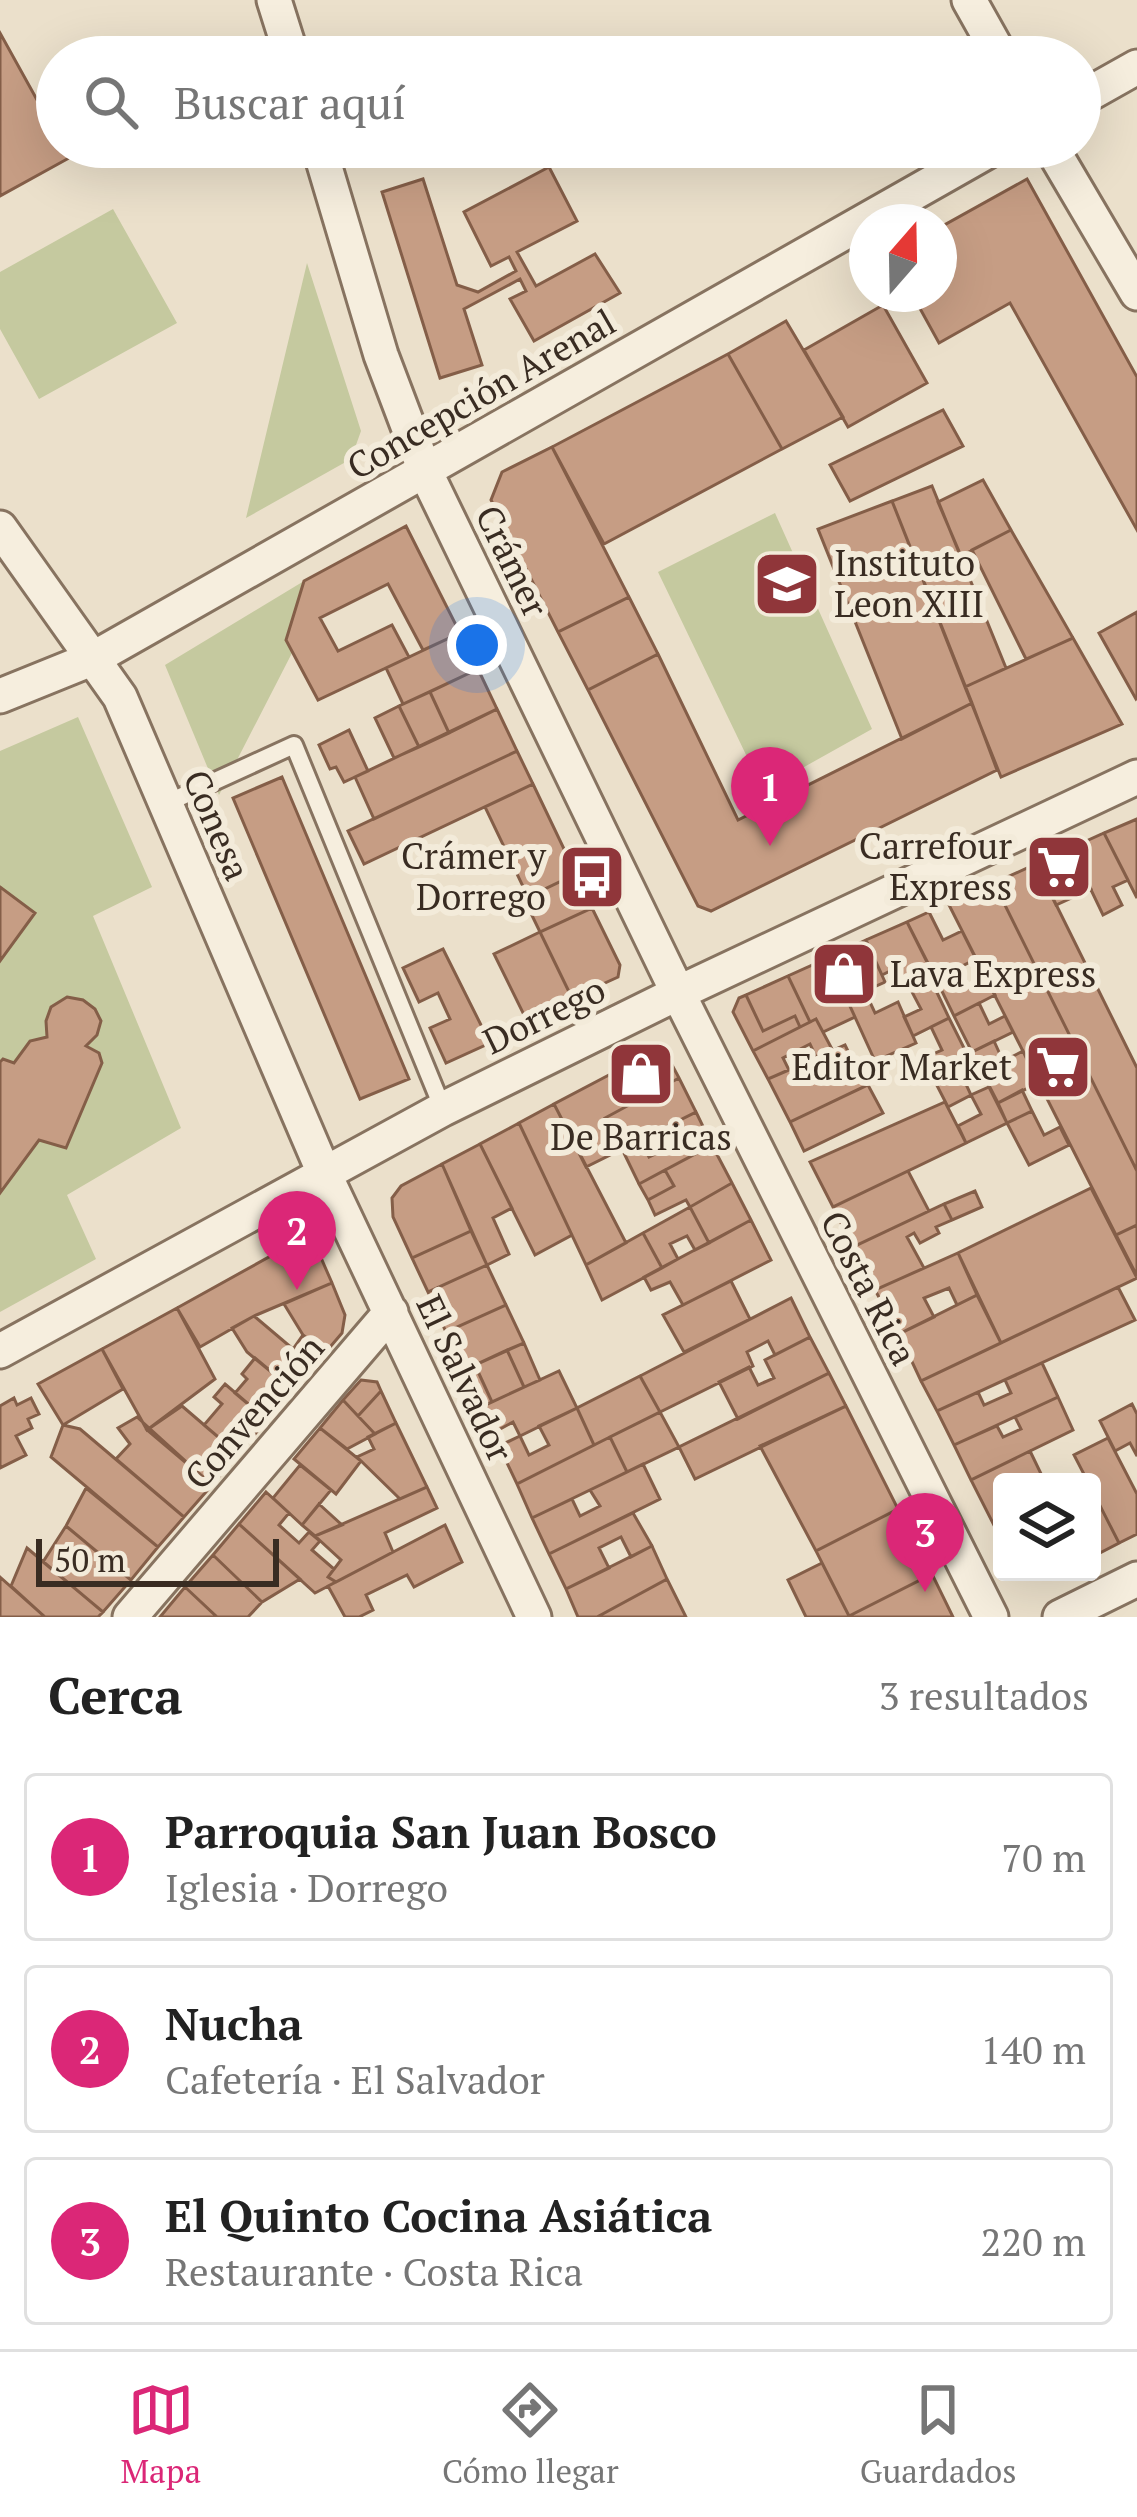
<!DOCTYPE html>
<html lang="es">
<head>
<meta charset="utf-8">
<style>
  body { margin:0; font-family:"PT Serif",serif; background:#f2f2f2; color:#222 }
  .controls { position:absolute; right:36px; bottom:36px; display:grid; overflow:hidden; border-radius:12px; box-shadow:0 12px 48px #0002 }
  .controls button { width:108px; height:108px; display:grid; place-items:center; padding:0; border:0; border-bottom:3px solid #e0e0e0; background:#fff; color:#222; font:60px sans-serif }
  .compass { position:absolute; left:849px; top:204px; width:108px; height:108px; border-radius:50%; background:#fff; box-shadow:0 12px 48px #0002; rotate:20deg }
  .scale { position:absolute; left:36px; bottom:30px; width:243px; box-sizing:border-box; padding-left:12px; border:6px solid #392c22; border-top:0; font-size:33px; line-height:42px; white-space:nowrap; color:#392c22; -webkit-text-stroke:9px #f3ebda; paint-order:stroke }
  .you { position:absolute; left:477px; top:645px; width:42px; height:42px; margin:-30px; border:9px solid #fff; border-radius:50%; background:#1a73e8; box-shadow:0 0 0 18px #1a73e833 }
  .badge { display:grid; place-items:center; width:78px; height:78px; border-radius:50%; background:#db2777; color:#fff; font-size:39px; font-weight:700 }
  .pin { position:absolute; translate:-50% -99px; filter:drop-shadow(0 3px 6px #0008) }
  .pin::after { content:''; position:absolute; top:63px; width:42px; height:36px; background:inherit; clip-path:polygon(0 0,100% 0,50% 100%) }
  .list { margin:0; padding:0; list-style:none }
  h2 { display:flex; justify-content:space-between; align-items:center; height:156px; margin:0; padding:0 48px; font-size:51px }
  h2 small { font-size:39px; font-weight:400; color:#767676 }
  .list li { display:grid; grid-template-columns:78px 1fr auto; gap:36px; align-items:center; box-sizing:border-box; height:168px; margin:0 24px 24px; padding:0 24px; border:3px solid #e0e0e0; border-radius:12px }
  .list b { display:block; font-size:45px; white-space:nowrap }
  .list p { margin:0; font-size:39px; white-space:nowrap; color:#767676 }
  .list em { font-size:39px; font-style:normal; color:#767676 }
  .icon { flex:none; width:66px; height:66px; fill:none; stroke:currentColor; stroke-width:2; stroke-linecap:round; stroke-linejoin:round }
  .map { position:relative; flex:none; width:1137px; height:1617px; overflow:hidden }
  .search { position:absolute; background:#fff; box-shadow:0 12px 48px #0002; left:36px; right:36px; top:36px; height:132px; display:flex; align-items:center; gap:30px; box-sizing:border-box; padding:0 42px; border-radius:66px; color:#767676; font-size:45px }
  .sheet { height:732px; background:#fff }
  nav { display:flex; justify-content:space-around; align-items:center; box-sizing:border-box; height:168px; border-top:3px solid #e0e0e0; background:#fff; font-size:33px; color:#767676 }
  nav a { display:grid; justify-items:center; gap:6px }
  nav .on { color:#db2777 }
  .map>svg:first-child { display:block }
  .green { fill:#c5c99f }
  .building { fill:#c69d84; stroke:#845e48; stroke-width:3 }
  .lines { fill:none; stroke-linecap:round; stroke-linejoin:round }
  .lane-casing { stroke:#877360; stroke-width:22 }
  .street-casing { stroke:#877360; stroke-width:39 }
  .lane { stroke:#f6eede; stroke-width:16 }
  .street { stroke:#f6eede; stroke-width:33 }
  .labels { text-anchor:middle; stroke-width:12; stroke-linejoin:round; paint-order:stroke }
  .street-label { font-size:36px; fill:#392c22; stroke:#f3ebda }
  .poi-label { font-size:36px; fill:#392c22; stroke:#f3ebda; text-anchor:end }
</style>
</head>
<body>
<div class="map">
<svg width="1137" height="1617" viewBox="0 0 1137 1617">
  <rect width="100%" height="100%" fill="#ebe0cb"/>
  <path class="green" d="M113 209 177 323 39 399 0 329V272Z
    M307 263 361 431 351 459 246 518Z
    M775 513 872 729 763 790 658 572Z
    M304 581 286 640 292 653 219 795 165 665Z
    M78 717 152 887 93 916 181 1128 67 1195 96 1259 0 1312V1193L39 1140 66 1147 102 1063 99 1053 86 1046 95 1009 83 1000 67 997C50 1008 46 1016 47 1037L30 1041 14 1063 3 1059 0 1062V961L35 913 0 887V751Z"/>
  <path class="building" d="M0 33 57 136V147H63L69 158 0 196Z
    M549 167 577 221 517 252 536 286 595 254 620 293 534 341 510 299 526 291 520 279 464 309 482 365 440 378 382 192 423 179 457 285 478 292 516 271 509 257 491 266 464 212Z
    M1027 179 1137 377V530L1010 303 939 343 912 294H939V228Z
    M883 305 927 383 848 427 804 350Z
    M786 321 843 417 782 449 728 354Z
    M728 354 782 449 604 544 552 447Z
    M943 410 963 446 850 501 830 465Z
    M552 447 629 597 558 632 491 500 502 472Z
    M983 480 1011 530 961 556 938 502Z
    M932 486 1006 668 965 687 892 501Z
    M892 501 972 703 902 739 818 529Z
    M406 526 460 633 423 650 388 584 320 618 338 651 392 625 409 657 318 700 286 640 304 581Z
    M1011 530 1073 638 1026 659 972 550Z
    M629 597 658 654 588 690 558 632Z
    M1137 612V698L1136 699 1099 633Z
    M460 633 478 669 403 704 386 668Z
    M1073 638 1122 724 1001 777 965 687Z
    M658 654 738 820 972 703 997 770 711 911 698 906 588 690Z
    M478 669 497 709 449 733 430 692Z
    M430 692 449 733 419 747 399 706Z
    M399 706 419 747 394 758 375 718Z
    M497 709 517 751 374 819 355 777Z
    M349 730 368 771 344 782 336 767 330 769 319 745Z
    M517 751 533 784 364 864 348 831Z
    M282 777 409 1079 360 1099 233 798Z
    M533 784 576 874 528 897 485 807Z
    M1137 819V898L1104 833Z
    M1104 833 1128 880 1113 887 1122 905 1103 915 1071 848Z
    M1071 848 1091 889 1056 905 1036 864Z
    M1036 864 1137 1068V1171L994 883Z
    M576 874 592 908 540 932 524 899Z
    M994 883 1137 1171V1225L1116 1235 948 903Z
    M0 887 35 913 0 961Z
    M592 908 620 965 618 977 572 998 540 932Z
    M929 912 943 940 962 931 976 959 936 979 907 922Z
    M907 922 929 966 901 980 896 968 882 975 866 940Z
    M540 932 572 998 529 1025 494 954Z
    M866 940 885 982 865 991 862 985 844 993 828 958Z
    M443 949 490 1043 446 1063 430 1028 450 1019 438 993 419 1002 403 968Z
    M828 958 855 1017 823 1032 816 1019 810 1022 788 976Z
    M958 968 968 988 986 979 995 995 954 1016 936 979Z
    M788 976 810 1022 800 1027 795 1016 763 1031 746 995Z
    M932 982 949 1018 913 1036 904 1017 921 1009 912 992Z
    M862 985 875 1013 898 1002 916 1043 875 1061 844 993Z
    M746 995 763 1031 795 1016 800 1027 753 1051 733 1012 739 998Z
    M67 997 83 1000 95 1009 101 1021 97 1035 86 1046 99 1053 102 1063 66 1148 39 1140 0 1193V1062L3 1059 14 1063 30 1041 47 1037 46 1021 51 1007Z
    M979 1003 989 1024 1005 1016 1013 1032 972 1052 954 1016Z
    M949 1018 967 1054 930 1072 924 1058 942 1050 931 1027Z
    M816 1019 833 1051 816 1057 810 1044 783 1058 789 1070 768 1079 753 1051Z
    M994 1041 1003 1061 982 1072 972 1052Z
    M845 1045 865 1086 790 1122 768 1079Z
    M1023 1051 1038 1083 998 1103 982 1072Z
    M967 1054 977 1073 964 1080 971 1095 948 1107 930 1072Z
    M645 1056 671 1063 679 1078 605 1118 622 1149 586 1167 554 1104Z
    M679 1078 696 1112 622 1149 605 1118Z
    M868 1085 883 1113 804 1151 790 1122Z
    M989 1087 1007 1123 966 1143 958 1126 981 1114 971 1095Z
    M1022 1090 1032 1111 1007 1123 998 1103Z
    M945 1102 966 1143 833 1207 810 1162Z
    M554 1104 626 1243 586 1265 519 1123Z
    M1032 1111 1044 1135 1060 1127 1069 1145 1029 1165 1007 1123Z
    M696 1112 712 1145 639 1184 622 1149 640 1139 649 1157 666 1149 656 1132Z
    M519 1123 572 1235 535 1255 480 1144Z
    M480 1144 512 1208 493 1218 509 1254 487 1265 442 1164Z
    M712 1145 732 1183 690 1207 686 1200 655 1215 648 1200 674 1186 665 1170Z
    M442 1164 471 1231 412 1258 393 1217 392 1198 401 1186Z
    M665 1170 674 1186 648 1200 639 1184Z
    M908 1171 929 1211 853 1247 833 1207Z
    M732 1183 751 1220 709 1243 690 1207Z
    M1091 1188 1137 1278 1001 1343 958 1253Z
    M975 1191 982 1207 952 1220 944 1204Z
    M944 1204 952 1220 936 1227 939 1233 920 1243 914 1233 907 1237 924 1268 875 1290 853 1247Z
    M690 1207 709 1243 695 1250 687 1236 670 1244 678 1259 662 1268 643 1233Z
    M751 1220 771 1260 683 1305 670 1282 651 1290 644 1277Z
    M1137 1225V1276L1116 1235Z
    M471 1231 487 1265 428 1292 412 1258Z
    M643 1233 662 1268 602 1300 586 1265Z
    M296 1242 318 1251 332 1283 254 1316 200 1347 177 1308Z
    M958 1253 977 1295 957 1305 949 1288 924 1298 934 1317 899 1334 875 1290Z
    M487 1265 506 1305 446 1332 428 1292Z
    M731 1281 750 1319 684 1352 663 1315Z
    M332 1283 345 1315 342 1333 325 1353 303 1335 284 1304Z
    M1118 1287 1135 1320 937 1411 921 1381Z
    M977 1295 1001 1343 921 1381 899 1334Z
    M791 1298 810 1337 775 1355 768 1341 747 1352 753 1366 660 1412 640 1376Z
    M506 1305 524 1343 464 1370 446 1332Z
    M177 1308 215 1379 147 1430 102 1349Z
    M254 1316 293 1349 303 1335 325 1353 293 1390 247 1352 232 1328Z
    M810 1337 829 1373 738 1419 719 1382 749 1367 758 1385 774 1378 765 1360Z
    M524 1343 540 1380 524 1387 507 1350Z
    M102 1349 123 1389 63 1425 38 1384Z
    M507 1350 524 1387 492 1402 475 1365Z
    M255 1358 293 1390 267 1420 235 1393 247 1379 242 1374Z
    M1042 1363 1058 1397 954 1445 937 1411 978 1392 984 1405 1011 1393 1005 1380Z
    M475 1365 492 1402 481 1407 464 1370Z
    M559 1371 577 1408 520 1436 513 1422 493 1433 481 1407Z
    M829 1373 846 1406 695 1479 679 1447Z
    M640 1376 660 1412 594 1445 577 1408Z
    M361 1380 377 1382 381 1391 358 1416 343 1400Z
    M225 1384 267 1420 238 1454 204 1425 222 1404 214 1397Z
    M381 1391 396 1423 375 1434 358 1416Z
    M1058 1397 1073 1430 971 1480 954 1445 997 1426 1003 1437 1021 1429 1015 1417Z
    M14 1398 17 1405 31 1398 39 1414 28 1419 32 1428 16 1436 26 1455 0 1468V1406Z
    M343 1400 375 1434 347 1449 320 1428Z
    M1132 1404 1137 1414V1456L1130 1443 1115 1451 1100 1421Z
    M182 1406 238 1454 212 1485 147 1430Z
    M846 1406 898 1509 816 1551 760 1446Z
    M577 1408 594 1445 517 1484 499 1446 520 1436 529 1455 549 1445 539 1426Z
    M660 1412 679 1447 627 1472 610 1437Z
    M137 1417 212 1485 184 1517 116 1459 130 1444 118 1428Z
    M396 1423 427 1487 400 1499 357 1457 374 1449 368 1437Z
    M63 1425 80 1429 184 1517 158 1547 51 1457Z
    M320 1428 361 1461 336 1494 294 1459Z
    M610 1437 627 1472 532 1518 517 1484Z
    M1108 1438 1137 1494V1534L1119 1543 1092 1490V1482H1088L1074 1455Z
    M1030 1451 1045 1482H1002V1541L971 1480Z
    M643 1464 660 1499 549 1554 532 1518 572 1499 580 1516 600 1506 590 1490Z
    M300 1465 331 1490 302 1525 273 1498Z
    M427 1487 437 1508 385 1533 393 1552 336 1582 328 1577 341 1560 315 1536Z
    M86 1488 158 1547 131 1580 66 1526Z
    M1092 1490 1119 1543 1092 1557Z
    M266 1492 289 1513 279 1525 299 1543 309 1532 320 1541 312 1550 334 1569 328 1577 336 1582 315 1593 239 1524Z
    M319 1504 342 1525 315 1536 302 1525Z
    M898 1509 932 1574 849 1616 816 1551Z
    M633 1513 652 1546 631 1557 621 1537 599 1548 609 1568 566 1589 549 1554Z
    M239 1524 300 1579 262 1602 213 1555Z
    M445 1525 462 1562 414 1587 407 1575 366 1595 373 1610 359 1617H345L328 1586Z
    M66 1526 131 1580 103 1612 43 1562Z
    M652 1546 667 1579 597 1617H578L566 1589Z
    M27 1548 103 1612 98 1617H45L11 1586Z
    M213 1555 262 1602 248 1617H217L185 1587Z
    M822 1563 849 1616 932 1574 953 1617H806L788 1580Z
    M0 1577 45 1617H0Z
    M667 1579 686 1617H597Z
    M185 1587 217 1617H160Z"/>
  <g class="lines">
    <g class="lane-casing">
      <path id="lane" d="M165 804 294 745 443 1109"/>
    </g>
    <g class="street-casing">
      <path id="street" d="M274 0 292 57
        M969 0 1001 57
        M1080 99 1137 67
        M319 147 381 355 425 471 678 993 991 1617
        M1051 147 1137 293
        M0 528 120 697 324 1173 534 1617
        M0 696 94 658 995 147
        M0 1351 443 1109 678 993 1137 777
        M130 1617 391 1312
        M1060 1617 1137 1579"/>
    </g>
    <use href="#lane" class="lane"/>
    <use href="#street" class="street"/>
  </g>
  <defs>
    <g id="school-square" transform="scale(3.45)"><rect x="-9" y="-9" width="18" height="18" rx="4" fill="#90363a" stroke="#f3ebda"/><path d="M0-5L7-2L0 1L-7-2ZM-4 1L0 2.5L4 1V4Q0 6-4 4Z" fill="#fff"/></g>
    <g id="supermarket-square" transform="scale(3.45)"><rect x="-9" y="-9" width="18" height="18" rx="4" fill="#90363a" stroke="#f3ebda"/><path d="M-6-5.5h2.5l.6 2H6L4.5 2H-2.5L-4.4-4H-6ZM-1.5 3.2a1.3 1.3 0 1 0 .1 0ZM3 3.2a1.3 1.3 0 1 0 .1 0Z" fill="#fff"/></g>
    <g id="bus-square" transform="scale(3.45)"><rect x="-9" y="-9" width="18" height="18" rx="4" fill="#90363a" stroke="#f3ebda"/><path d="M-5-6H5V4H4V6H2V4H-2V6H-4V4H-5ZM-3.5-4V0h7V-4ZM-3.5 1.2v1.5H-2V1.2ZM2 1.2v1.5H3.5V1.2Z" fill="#fff"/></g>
    <g id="shop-square" transform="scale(3.45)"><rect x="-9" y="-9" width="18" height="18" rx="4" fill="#90363a" stroke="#f3ebda"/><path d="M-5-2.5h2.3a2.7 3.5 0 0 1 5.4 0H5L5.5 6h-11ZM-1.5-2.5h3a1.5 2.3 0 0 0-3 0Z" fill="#fff"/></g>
  </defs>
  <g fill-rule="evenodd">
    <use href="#school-square" x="787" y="584"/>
    <use href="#supermarket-square" x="1059" y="867"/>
    <use href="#bus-square" x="592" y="877"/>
    <use href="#shop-square" x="844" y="974"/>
    <use href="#supermarket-square" x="1058" y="1067"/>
    <use href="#shop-square" x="641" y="1074"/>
  </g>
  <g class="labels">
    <g class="street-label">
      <text transform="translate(481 394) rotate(-30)" y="13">Concepción Arenal</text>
      <text transform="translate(512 561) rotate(64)" y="13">Crámer</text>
      <text transform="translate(217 825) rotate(67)" y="13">Conesa</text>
      <text transform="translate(544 1015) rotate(-26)" y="13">Dorrego</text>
      <text transform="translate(869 1288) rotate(63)" y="13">Costa Rica</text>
      <text transform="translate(465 1378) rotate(65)" y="13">El Salvador</text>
      <text transform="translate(254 1412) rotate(-49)" y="13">Convención</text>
    </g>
    <g class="poi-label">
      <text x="834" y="576" text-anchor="start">Instituto<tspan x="834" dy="41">Leon XIII</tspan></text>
      <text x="1012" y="859">Carrefour<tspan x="1012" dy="41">Express</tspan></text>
      <text x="546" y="869">Crámer y<tspan x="546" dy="41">Dorrego</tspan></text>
      <text x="890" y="987" text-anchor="start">Lava Express</text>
      <text x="1012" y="1080">Editor Market</text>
      <text x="641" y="1150" text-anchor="middle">De Barricas</text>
    </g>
  </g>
</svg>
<div class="controls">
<button><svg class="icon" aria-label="layers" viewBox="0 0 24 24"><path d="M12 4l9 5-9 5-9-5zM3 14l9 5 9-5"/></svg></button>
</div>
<svg class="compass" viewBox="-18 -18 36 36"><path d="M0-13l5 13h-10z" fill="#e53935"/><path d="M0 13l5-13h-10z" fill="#767676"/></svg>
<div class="scale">50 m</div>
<div class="you"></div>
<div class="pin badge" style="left:770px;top:846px">1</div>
<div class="pin badge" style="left:297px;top:1290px">2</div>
<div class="pin badge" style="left:925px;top:1592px">3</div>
<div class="search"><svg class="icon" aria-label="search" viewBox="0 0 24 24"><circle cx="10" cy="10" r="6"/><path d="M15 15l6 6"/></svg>Buscar aquí</div>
</div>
<section class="sheet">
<h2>Cerca<small>3 resultados</small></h2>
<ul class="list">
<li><span class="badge">1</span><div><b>Parroquia San Juan Bosco</b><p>Iglesia · Dorrego</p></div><em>70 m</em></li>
<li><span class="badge">2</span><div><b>Nucha</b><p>Cafetería · El Salvador</p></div><em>140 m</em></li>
<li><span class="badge">3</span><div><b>El Quinto Cocina Asiática</b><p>Restaurante · Costa Rica</p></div><em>220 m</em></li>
</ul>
</section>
<nav>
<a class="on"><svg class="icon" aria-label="map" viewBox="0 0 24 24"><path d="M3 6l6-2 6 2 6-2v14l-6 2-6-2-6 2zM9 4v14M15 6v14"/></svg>Mapa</a>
<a><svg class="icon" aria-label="directions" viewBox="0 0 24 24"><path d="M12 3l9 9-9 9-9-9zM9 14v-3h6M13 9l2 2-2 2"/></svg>Cómo llegar</a>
<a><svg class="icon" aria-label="saved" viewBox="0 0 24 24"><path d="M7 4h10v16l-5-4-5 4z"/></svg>Guardados</a>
</nav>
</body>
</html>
